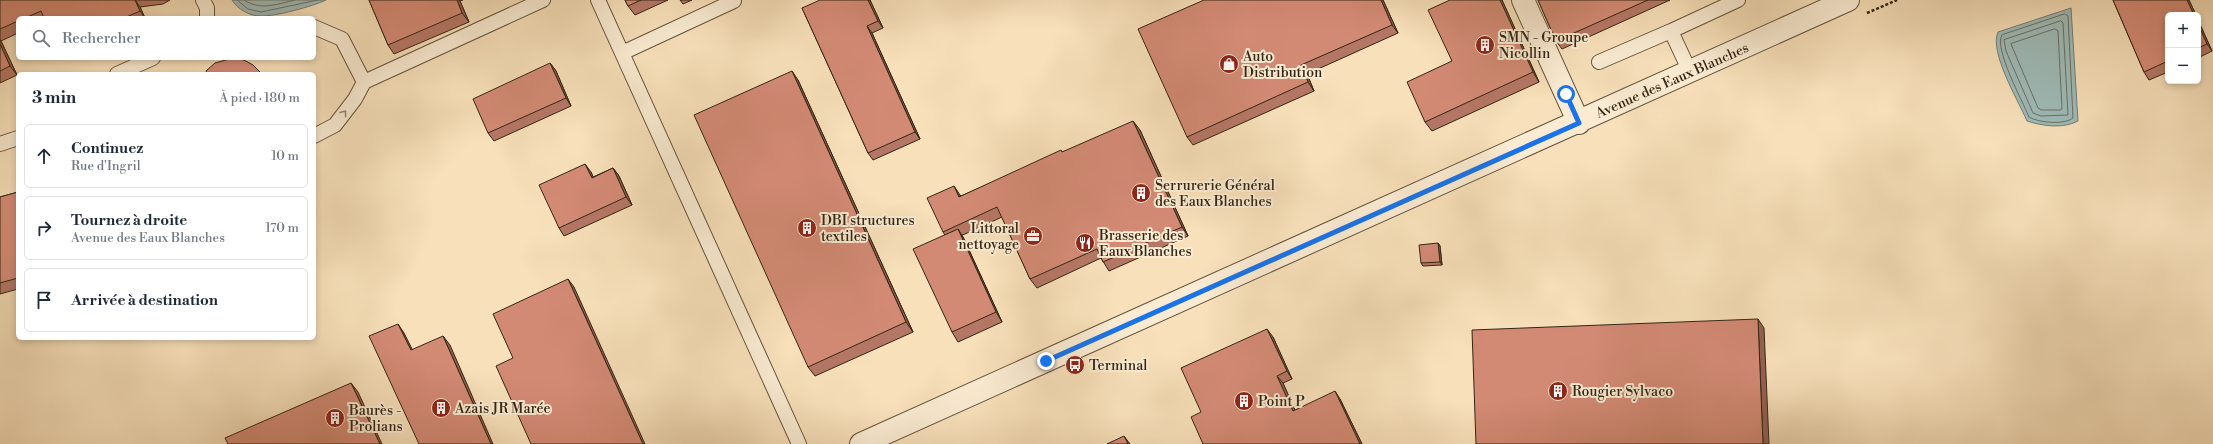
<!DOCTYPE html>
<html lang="fr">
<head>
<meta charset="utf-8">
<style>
  body { margin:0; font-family:"Libre Bodoni",serif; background:#f2f2f3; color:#1f2937 }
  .controls { position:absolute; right:12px; top:12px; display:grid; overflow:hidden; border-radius:6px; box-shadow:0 2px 6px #0003 }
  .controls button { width:36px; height:36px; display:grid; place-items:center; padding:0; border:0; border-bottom:1px solid #e0e1e3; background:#fff; color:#1f2937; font:20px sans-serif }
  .stop { position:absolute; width:12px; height:12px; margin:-9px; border:3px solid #1a73e8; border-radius:50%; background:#fff }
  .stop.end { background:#1a73e8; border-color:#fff; box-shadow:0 1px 4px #0008 }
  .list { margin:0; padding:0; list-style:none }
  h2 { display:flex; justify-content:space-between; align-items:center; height:52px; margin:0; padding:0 16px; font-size:17px }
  h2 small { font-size:13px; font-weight:400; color:#747a83 }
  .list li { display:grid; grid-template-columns:26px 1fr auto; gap:12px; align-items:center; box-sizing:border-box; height:64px; margin:0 8px 8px; padding:0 8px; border:1px solid #e0e1e3; border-radius:6px }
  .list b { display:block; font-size:15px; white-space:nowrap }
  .list p { margin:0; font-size:13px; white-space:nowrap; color:#747a83 }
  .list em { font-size:13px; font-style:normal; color:#747a83 }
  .icon { flex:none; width:22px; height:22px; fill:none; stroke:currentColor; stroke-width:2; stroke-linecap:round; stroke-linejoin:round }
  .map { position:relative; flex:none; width:2213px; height:444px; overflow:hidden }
  .search { position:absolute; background:#fff; box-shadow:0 2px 6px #0003; left:16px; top:16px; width:300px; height:44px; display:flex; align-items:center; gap:10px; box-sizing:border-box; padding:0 14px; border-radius:6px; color:#747a83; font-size:15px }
  .panel { position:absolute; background:#fff; box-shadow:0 2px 6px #0003; left:16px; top:72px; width:300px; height:268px; border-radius:6px }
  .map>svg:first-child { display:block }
  .water { fill:#9fbbb8; stroke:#747f76 }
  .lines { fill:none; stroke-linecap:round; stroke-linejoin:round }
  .shore { stroke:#6a7066; stroke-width:1 }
  .service-casing { stroke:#65543d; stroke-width:16 }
  .minor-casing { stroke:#65543d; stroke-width:24 }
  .path { stroke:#342513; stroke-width:2.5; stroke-dasharray:3 2; stroke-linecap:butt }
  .service { stroke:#faebd2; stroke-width:14 }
  .minor { stroke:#faebd2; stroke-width:22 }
  .wall { fill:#b57765; stroke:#342513 }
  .shaded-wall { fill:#946152; stroke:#342513 }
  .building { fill:#d38a75; stroke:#342513 }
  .oneway { stroke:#978872 }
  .route { stroke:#1a73e8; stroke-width:5 }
  .labels { text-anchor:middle; stroke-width:4; stroke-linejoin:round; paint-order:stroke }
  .poi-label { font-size:14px; fill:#342513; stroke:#faebd2; text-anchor:start }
  .street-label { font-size:14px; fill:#342513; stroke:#faebd2 }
</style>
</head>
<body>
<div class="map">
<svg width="2213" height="444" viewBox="0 0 2213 444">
  <rect width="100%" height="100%" fill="#f7e0ba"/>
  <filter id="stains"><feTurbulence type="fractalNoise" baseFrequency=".005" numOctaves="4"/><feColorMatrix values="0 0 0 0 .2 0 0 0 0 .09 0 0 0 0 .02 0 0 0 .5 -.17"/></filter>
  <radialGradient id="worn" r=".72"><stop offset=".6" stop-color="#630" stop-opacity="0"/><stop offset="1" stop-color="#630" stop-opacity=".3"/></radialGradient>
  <path class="water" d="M232 0H326C314 6 274 17 260 16 250 16 237 9 232 0Z
    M2071 8 2078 121C2063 129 2042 126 2027 121 2018 100 1989 52 1998 32Z"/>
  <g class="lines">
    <path class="shore" d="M237 0 248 9 261 12 318 0
      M244 0C260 11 278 4 295 0
      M2065 14 2068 16 2073 118C2065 125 2039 123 2029 117 2023 102 1993 47 2002 35Z
      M2061 21 2063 23 2068 115 2041 116 2033 113 2006 51 2004 40Z
      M2055 29 2058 31 2062 109 2060 110H2041L2038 108 2011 44Z"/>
    <g class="service-casing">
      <path id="service" d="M203 0 207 8V18
        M598 0 799 444
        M314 27 342 39 364 82 355 99 335 125 314 136
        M622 53 734 1
        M1599 62 1671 31
        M1690 72 1671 31 1738 0
        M117 74 153 58
        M364 82 543 0
        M0 144 18 138"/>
    </g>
    <g class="minor-casing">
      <path id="minor" d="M1523 0 1579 123
        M861 444 1848 0"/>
    </g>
    <path class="path" d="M1867 13 1897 0"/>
    <use href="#service" class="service"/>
    <use href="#minor" class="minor"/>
  </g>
  <path class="wall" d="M0 0H170L163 4 140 7 145 18H18V33L1 41 17 75 0 83Z
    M369 0H463L460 1 469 22 394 54 388 45Z
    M625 0H668L635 15 628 6Z
    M680 0H692L683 4Z
    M870 0 883 28 872 33 920 139 873 160 868 153 802 8Z
    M1383 0 1398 33 1307 74 1314 91 1193 145 1187 137Z
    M1450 0H1502L1539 82 1432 131 1425 122 1452 61Z
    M1538 0H1670L1562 49 1556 41Z
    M2113 0H2189L2196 15H2168V72L2149 80 2144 72Z
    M2198 20 2212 51 2198 58Z
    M550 63 556 71 571 106 494 141 488 133Z
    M798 80 913 332 815 376 808 367Z
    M1140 130 1188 236 1109 271 1101 258 1037 288 1030 279 1002 217 965 234 962 235 964 239 1002 322 958 342 952 332 945 235 943 232 960 195 961 196 1062 152Z
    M613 168 619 176 632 205 564 236 559 228 591 172 593 177Z
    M18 192V289L0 294V197Z
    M1438 243 1440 246 1442 265 1423 266 1421 263Z
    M1273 337 1292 379 1283 383 1295 411 1340 399 1362 444H1203L1201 412Z"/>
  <path class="shaded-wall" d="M135 0 140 7 145 18 140 11Z
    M457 0H459L460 1 469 22 462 13Z
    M868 0H870L883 28 878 21Z
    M1381 0H1383L1398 33 1392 25Z
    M1500 0H1502L1539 82 1533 72Z
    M2187 0H2189L2196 15H2194Z
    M2198 20 2212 51 2207 44 2198 24Z
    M867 26 872 33 920 139 915 132Z
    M0 40 1 41 17 75 10 66 0 44Z
    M550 63 556 71 571 106 566 98Z
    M1301 65 1307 74 1314 91 1308 82Z
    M792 71 798 80 913 332 906 322Z
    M1133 121 1140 130 1188 236 1182 227Z
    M585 164 591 172 597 186 592 178Z
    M613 168 619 176 632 205 626 197Z
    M954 186 960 195 965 206 959 197Z
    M958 229 964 239 1002 322 996 312Z
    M1438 243 1440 246 1442 265 1440 262Z
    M568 279 574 287 645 444H643Z
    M1758 319 1764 328 1769 444H1763Z
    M398 324 404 333 417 359 411 350Z
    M1267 329 1273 337 1292 379 1287 371Z
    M443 336 450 345 493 444H491Z
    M1277 376 1283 383 1299 419 1293 411Z
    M351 383 358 392 382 444H380Z
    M1335 391 1340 399 1362 444H1360Z
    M1124 436 1130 444H1128Z"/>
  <path class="building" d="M0 0H135L140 11 124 18H44L41 11 25 18H18V21L0 29Z
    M369 0H457L462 13 388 45Z
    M625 0H641L628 6Z
    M820 0H868L878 21 867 26 915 132 868 153 802 8Z
    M1204 0H1381L1392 25 1301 65 1308 82 1187 137 1138 29Z
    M1450 0H1500L1533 72 1425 122 1407 82 1452 61 1428 10Z
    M1538 0H1648L1556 41Z
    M2113 0H2187L2194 15H2168V61L2144 72Z
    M2198 24 2207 44 2198 48Z
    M0 44 10 66 0 71Z
    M233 58 244 60 253 65 260 72V74H205L207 70 215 63Z
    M550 63 566 98 488 133 473 99Z
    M792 71 906 322 808 367 694 115Z
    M1133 121 1182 227 1103 262 1097 249 1030 279 997 207 943 232 927 198 954 186 959 197 1061 150 1062 152Z
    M585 164 592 178 613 168 626 197 559 228 539 185Z
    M18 192V265H17L18 268V278L0 283V197Z
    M958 229 996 312 952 332 913 249Z
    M1438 243 1440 262 1421 263 1419 245Z
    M568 279 643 444H531L496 366 513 358 493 314Z
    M1758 319 1763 444H1476L1472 330Z
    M398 324 411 350 443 336 491 444H419L369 336Z
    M1267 329 1287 371 1277 376 1293 411 1335 391 1360 444H1203L1191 417 1201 412 1181 368Z
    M351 383 380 444H228L225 438Z
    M1124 436 1128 444H1107Z"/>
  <defs><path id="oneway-chevron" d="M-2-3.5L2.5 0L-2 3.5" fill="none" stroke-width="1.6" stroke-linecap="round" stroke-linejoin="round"/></defs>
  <use class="oneway" href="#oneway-chevron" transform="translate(344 113) rotate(-53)"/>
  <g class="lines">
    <path class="route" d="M1046 361 1579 123 1566 94"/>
  </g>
  <defs>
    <g id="building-disc" transform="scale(1)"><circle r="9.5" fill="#8f2418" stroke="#faebd2"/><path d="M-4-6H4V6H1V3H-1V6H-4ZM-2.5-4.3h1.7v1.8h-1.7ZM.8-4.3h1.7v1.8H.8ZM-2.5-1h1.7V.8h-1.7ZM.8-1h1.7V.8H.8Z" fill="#fff"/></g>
    <g id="shop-disc" transform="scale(1)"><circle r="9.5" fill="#8f2418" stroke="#faebd2"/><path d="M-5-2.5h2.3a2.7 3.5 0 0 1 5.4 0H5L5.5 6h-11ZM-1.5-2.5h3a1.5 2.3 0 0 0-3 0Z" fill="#fff"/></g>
    <g id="office-disc" transform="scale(1)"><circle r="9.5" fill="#8f2418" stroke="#faebd2"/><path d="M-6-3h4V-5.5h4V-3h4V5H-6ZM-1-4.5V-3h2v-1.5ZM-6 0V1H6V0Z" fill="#fff"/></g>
    <g id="restaurant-disc" transform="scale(1)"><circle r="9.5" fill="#8f2418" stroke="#faebd2"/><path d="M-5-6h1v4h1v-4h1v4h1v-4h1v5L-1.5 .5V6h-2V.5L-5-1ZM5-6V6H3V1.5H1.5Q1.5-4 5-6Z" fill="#fff"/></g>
    <g id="bus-disc" transform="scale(1)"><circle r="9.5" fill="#8f2418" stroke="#faebd2"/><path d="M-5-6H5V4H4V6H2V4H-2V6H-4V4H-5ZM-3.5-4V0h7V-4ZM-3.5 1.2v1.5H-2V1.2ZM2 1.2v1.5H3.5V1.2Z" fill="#fff"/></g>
  </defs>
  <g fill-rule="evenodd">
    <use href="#building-disc" x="1485" y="45"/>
    <use href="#shop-disc" x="1229" y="64"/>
    <use href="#building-disc" x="1141" y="193"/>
    <use href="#building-disc" x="807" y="228"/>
    <use href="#office-disc" x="1033" y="236"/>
    <use href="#restaurant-disc" x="1085" y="243"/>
    <use href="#bus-disc" x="1075" y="365"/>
    <use href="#building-disc" x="1558" y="391"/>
    <use href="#building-disc" x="1244" y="401"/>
    <use href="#building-disc" x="441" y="408"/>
    <use href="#building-disc" x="335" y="418"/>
  </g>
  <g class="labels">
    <g class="poi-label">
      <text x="1499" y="42">SMN - Groupe<tspan x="1499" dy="16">Nicollin</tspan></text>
      <text x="1243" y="61">Auto<tspan x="1243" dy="16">Distribution</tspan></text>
      <text x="1155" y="190">Serrurerie Général<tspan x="1155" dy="16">des Eaux Blanches</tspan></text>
      <text x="821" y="225">DBI structures<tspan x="821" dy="16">textiles</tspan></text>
      <text x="1019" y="233" text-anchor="end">Littoral<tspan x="1019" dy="16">nettoyage</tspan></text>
      <text x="1099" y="240">Brasserie des<tspan x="1099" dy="16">Eaux Blanches</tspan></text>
      <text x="1089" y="370">Terminal</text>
      <text x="1572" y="396">Rougier Sylvaco</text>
      <text x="1258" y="406">Point P</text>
      <text x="455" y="413">Azais JR Marée</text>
      <text x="349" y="415">Baurès -<tspan x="349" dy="16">Prolians</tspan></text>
    </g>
    <g class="street-label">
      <text transform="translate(1672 80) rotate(-24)" y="5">Avenue des Eaux Blanches</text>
    </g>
  </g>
  <rect width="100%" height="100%" filter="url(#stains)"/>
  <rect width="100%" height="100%" fill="url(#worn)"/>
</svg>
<div class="controls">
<button>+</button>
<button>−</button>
</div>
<div class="stop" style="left:1566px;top:94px"></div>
<div class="stop end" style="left:1046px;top:361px"></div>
<div class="search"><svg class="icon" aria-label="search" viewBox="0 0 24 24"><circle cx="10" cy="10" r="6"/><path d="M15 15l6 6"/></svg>Rechercher</div>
<section class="panel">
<h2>3 min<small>À pied · 180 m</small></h2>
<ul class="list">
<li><svg class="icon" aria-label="ahead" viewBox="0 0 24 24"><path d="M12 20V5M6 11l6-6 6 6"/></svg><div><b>Continuez</b><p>Rue d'Ingril</p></div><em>10 m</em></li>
<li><svg class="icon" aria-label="right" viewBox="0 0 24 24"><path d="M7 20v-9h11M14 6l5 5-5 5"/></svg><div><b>Tournez à droite</b><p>Avenue des Eaux Blanches</p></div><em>170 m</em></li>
<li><svg class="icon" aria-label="arrive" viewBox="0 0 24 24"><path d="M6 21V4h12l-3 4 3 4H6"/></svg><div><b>Arrivée à destination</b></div></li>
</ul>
</section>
</div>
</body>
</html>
